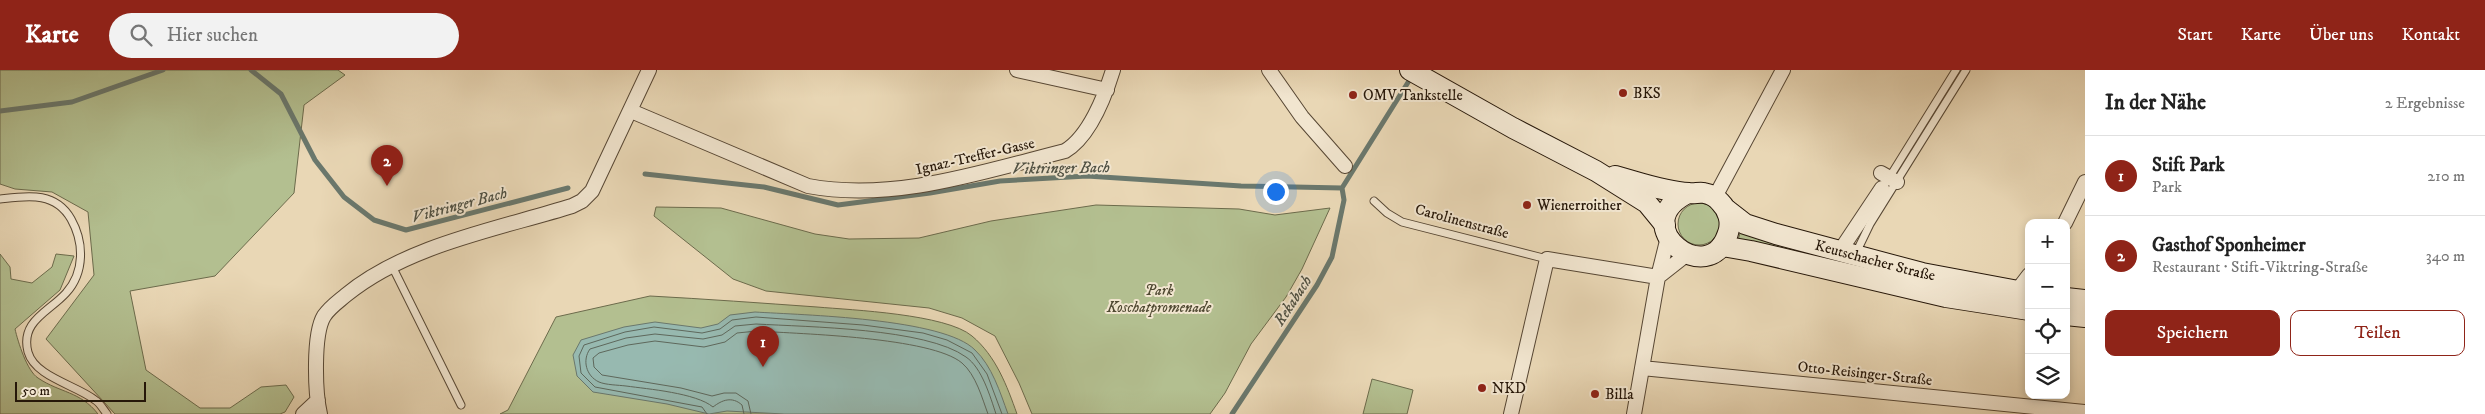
<!DOCTYPE html>
<html lang="de">
<head>
<meta charset="utf-8">
<style>
  body { margin:0; font-family:"IM FELL DW Pica",serif; background:#f2f2f2; color:#222 }
  .controls { position:absolute; right:15px; bottom:15px; display:grid; overflow:hidden; border-radius:10px; box-shadow:0 2px 8px #0003 }
  .controls button { width:45px; height:45px; display:grid; place-items:center; padding:0; border:0; border-bottom:1px solid #e0e0e0; background:#fff; color:#222; font:25px sans-serif }
  .scale { position:absolute; left:15px; bottom:12px; width:131px; box-sizing:border-box; padding-left:5px; border:2px solid #261709; border-top:0; font-size:14px; line-height:18px; white-space:nowrap; color:#261709; -webkit-text-stroke:4px #f1e5cf; paint-order:stroke }
  .you { position:absolute; left:1275px; top:121px; width:18px; height:18px; margin:-12px; border:4px solid #fff; border-radius:50%; background:#1a73e8; box-shadow:0 0 0 8px #1a73e833 }
  .badge { display:grid; place-items:center; width:32px; height:32px; border-radius:50%; background:#8f2418; color:#fff; font-size:16px; font-weight:700 }
  .pin { position:absolute; translate:-50% -41px; filter:drop-shadow(0 1px 2px #0008) }
  .pin::after { content:''; position:absolute; top:26px; width:18px; height:15px; background:inherit; clip-path:polygon(0 0,100% 0,50% 100%) }
  .list { margin:0; padding:0; list-style:none }
  h2 { display:flex; justify-content:space-between; align-items:center; height:65px; margin:0; padding:0 20px; font-size:21px }
  h2 small { font-size:16px; font-weight:400; color:#767676 }
  .list li { display:grid; grid-template-columns:32px 1fr auto; gap:15px; align-items:center; box-sizing:border-box; height:80px; padding:0 20px; border-top:1px solid #e0e0e0 }
  .list b { display:block; font-size:19px; white-space:nowrap }
  .list p { margin:0; font-size:16px; white-space:nowrap; color:#767676 }
  .list em { font-size:16px; font-style:normal; color:#767676 }
  .actions { display:flex; gap:10px; padding:15px 20px }
  .actions a { flex:1; padding:11px 0; border:1px solid #8f2418; border-radius:10px; text-align:center; font-size:18px; color:#8f2418 }
  .actions .main { background:#8f2418; color:#fff }
  .icon { flex:none; width:28px; height:28px; fill:none; stroke:currentColor; stroke-width:2; stroke-linecap:round; stroke-linejoin:round }
  .map { position:relative; flex:none; width:2085px; height:344px; overflow:hidden }
  header { display:flex; align-items:center; gap:30px; box-sizing:border-box; height:70px; padding:0 25px; background:#8f2418; color:#fff }
  header strong { font-size:24px }
  nav { display:flex; gap:28px; margin-inline-start:auto; font-size:18px }
  .search { width:350px; height:45px; background:#f2f2f2; display:flex; align-items:center; gap:12px; box-sizing:border-box; padding:0 18px; border-radius:28px; color:#767676; font-size:19px }
  main { display:flex }
  aside { flex:1; background:#fff }
  .map>svg:first-child { display:block }
  .green { fill:#b3bf90; stroke:#6c6b4c }
  .water { fill:#97b9b0; stroke:#6a786d }
  .lines { fill:none; stroke-linecap:round; stroke-linejoin:round }
  .shore { stroke:#5e685c; stroke-width:1 }
  .stream { stroke:#6a786d; stroke-width:5 }
  .lane-casing { stroke:#574734; stroke-width:9 }
  .street-casing { stroke:#574734; stroke-width:16 }
  .secondary-casing { stroke:#261709; stroke-width:22 }
  .lane { stroke:#f1e5cf; stroke-width:7 }
  .street { stroke:#f1e5cf; stroke-width:14 }
  .secondary { stroke:#f1e5cf; stroke-width:20 }
  .poi-dot { fill:#8f2418; stroke:#f1e5cf; stroke-width:2 }
  .labels { text-anchor:middle; stroke-width:4; stroke-linejoin:round; paint-order:stroke }
  .poi-label { font-size:15px; fill:#261709; stroke:#f1e5cf; text-anchor:start }
  .street-label { font-size:15px; fill:#261709; stroke:#f1e5cf }
  .park-label { font-size:15px; font-style:italic; fill:#504932; stroke:#f1e5cf }
  .water-label { font-size:16px; font-style:italic; fill:#4e5043; stroke:#f1e5cf }
</style>
</head>
<body>
<header>
<strong>Karte</strong>
<div class="search"><svg class="icon" aria-label="search" viewBox="0 0 24 24"><circle cx="10" cy="10" r="6"/><path d="M15 15l6 6"/></svg>Hier suchen</div>
<nav><a>Start</a><a>Karte</a><a>Über uns</a><a>Kontakt</a></nav>
</header>
<main>
<div class="map">
<svg width="2085" height="344" viewBox="0 0 2085 344">
  <rect width="100%" height="100%" fill="#e9d7b5"/>
  <filter id="stains"><feTurbulence type="fractalNoise" baseFrequency=".004" numOctaves="4"/><feColorMatrix values="0 0 0 0 .2 0 0 0 0 .09 0 0 0 0 .02 0 0 0 .5 -.17"/></filter>
  <radialGradient id="worn" r=".72"><stop offset=".6" stop-color="#630" stop-opacity="0"/><stop offset="1" stop-color="#630" stop-opacity=".3"/></radialGradient>
  <path class="green" d="M0 0H338L345 5 304 35 294 123 215 206 130 221 146 300 200 338H230L261 317 286 315 294 327 285 342 280 344H115L46 269 94 205 88 142 52 122 15 119 0 114Z
    M1678 154a21 21 0 1 1 42 0a21 21 0 1 1-42 0Z
    M1096 135 1239 139 1275 145 1330 138 1302 199 1286 227 1251 274 1225 323 1210 344H1032L1019 313 995 266 962 248 929 238 766 221 733 209 654 146 656 137 721 138 815 164 849 169 919 168 991 151Z
    M1741 160 1896 205 1738 170Z
    M0 184 10 197 11 209 32 213 52 197 56 184 74 186 60 220 15 259C18 272 27 301 38 308 60 323 80 321 98 344H0Z
    M650 226C706 229 761 233 817 237 852 240 946 244 972 266 996 286 1007 316 1017 344H500L508 340 556 247Z
    M1372 309 1413 320 1407 344H1363Z"/>
  <path class="water" d="M755 242C802 245 944 248 975 280 992 296 1000 322 1008 344H784L727 341 709 344 667 334 593 322 577 306 573 285 581 270 624 257 655 252 701 258 718 254 730 245Z"/>
  <g class="lines">
    <path class="shore" d="M707 344 702 337 595 317 581 303 579 286 584 275 625 262 654 257 702 263 720 259 732 250 756 247 863 255 923 263 947 270 972 283 987 304 1002 344
      M744 344 742 335C732 326 722 330 713 337 696 323 648 319 626 316 618 315 606 315 599 312 586 306 582 290 590 279L626 268 655 264 703 269 722 265 735 256 756 254C808 257 926 258 966 287 982 298 990 326 996 344
      M751 344 748 331 736 323H724L712 326 681 318 602 305 594 297 593 288 599 283 628 275 655 271 704 277 725 272 737 263 757 261C801 264 931 267 962 293 976 305 982 328 988 344"/>
    <path class="stream" d="M251 0 281 24 315 90 344 127 374 150 406 160 568 118
      M0 41 72 32 163 0
      M645 104 764 117 838 135 930 123 1000 111 1087 106 1241 116 1342 118 1412 6
      M1232 344 1317 215 1332 187 1344 130 1342 118"/>
    <g class="lane-casing">
      <path id="lane" d="M1889 108 1956 0
        M0 129C27 126 55 121 71 149 84 172 85 202 66 223 49 242 20 251 28 282 35 307 76 315 95 330 100 333 103 339 107 344
        M1374 131 1387 143 1402 152 1547 189
        M1856 183 1870 154 1966 0
        M392 196 461 335"/>
    </g>
    <g class="street-casing">
      <path id="street" d="M1017 0 1107 20
        M1269 0 1302 47 1345 96
        M631 41 808 116C894 132 982 102 1065 81 1089 67 1105 26 1113 0
        M1881 103 1897 112
        M1715 127 1783 0
        M2065 153 2085 112
        M1840 181 1882 118
        M1658 207 1686 185
        M2016 222 2029 205
        M1642 298 2085 342
        M303 344 318 330
        M320 344C315 323 313 264 324 246 330 237 339 231 346 225 407 175 498 159 572 136L582 131 592 121 649 0
        M1511 344 1547 189 1658 207
        M1634 344 1658 207 1668 167"/>
    </g>
    <g class="secondary-casing">
      <g id="secondary">
        <path d="M1410 0 1513 58 1596 101 1647 133 1665 155"/>
        <path d="M1615 106C1638 112 1664 122 1689 123 1694 124 1699 122 1704 123 1710 124 1716 127 1720 132 1728 140 1732 152 1728 163 1710 222 1623 155 1688 123"/>
        <path id="s1" d="M1727 140 1745 154 1776 164 1922 203 2029 223"/>
        <path d="M1722 176 1751 181 1946 227 2029 240"/>
        <path d="M2066 228 2085 230"/>
        <path d="M2066 245 2085 247"/>
      </g>
    </g>
    <use href="#lane" class="lane"/>
    <use href="#street" class="street"/>
    <use href="#secondary" class="secondary"/>
  </g>
  <g class="poi-dot">
    <circle cx="1623" cy="23" r="5"/>
    <circle cx="1353" cy="25" r="5"/>
    <circle cx="1527" cy="135" r="5"/>
    <circle cx="1482" cy="318" r="5"/>
    <circle cx="1595" cy="324" r="5"/>
  </g>
  <g class="labels">
    <g class="poi-label">
      <text x="1633" y="28">BKS</text>
      <text x="1363" y="30">OMV Tankstelle</text>
      <text x="1537" y="140">Wienerroither</text>
      <text x="1492" y="323">NKD</text>
      <text x="1605" y="329">Billa</text>
    </g>
    <g class="street-label">
      <text transform="translate(975 86) rotate(-13)" y="5">Ignaz-Treffer-Gasse</text>
      <text transform="translate(1462 151) rotate(15)" y="5">Carolinenstraße</text>
      <text dy="5" stroke="none"><textPath href="#s1" startOffset="158">Keutschacher Straße</textPath></text>
      <text transform="translate(1865 303) rotate(6)" y="5">Otto-Reisinger-Straße</text>
    </g>
    <g class="park-label">
      <text x="1159" y="225">Park<tspan x="1159" dy="17">Koschatpromenade</tspan></text>
    </g>
    <g class="water-label">
      <text transform="translate(1061 97) rotate(-1)" y="6">Viktringer Bach</text>
      <text transform="translate(459 134) rotate(-15)" y="6">Viktringer Bach</text>
      <text transform="translate(1292 230) rotate(-57)" y="6">Rekabach</text>
    </g>
  </g>
  <rect width="100%" height="100%" filter="url(#stains)"/>
  <rect width="100%" height="100%" fill="url(#worn)"/>
</svg>
<div class="controls">
<button>+</button>
<button>−</button>
<button><svg class="icon" aria-label="locate" viewBox="0 0 24 24"><circle cx="12" cy="12" r="6"/><path d="M12 2v4M12 18v4M2 12h4M18 12h4"/></svg></button>
<button><svg class="icon" aria-label="layers" viewBox="0 0 24 24"><path d="M12 4l9 5-9 5-9-5zM3 14l9 5 9-5"/></svg></button>
</div>
<div class="scale">50 m</div>
<div class="you"></div>
<div class="pin badge" style="left:763px;top:297px">1</div>
<div class="pin badge" style="left:387px;top:116px">2</div>
</div>
<aside>
<h2>In der Nähe<small>2 Ergebnisse</small></h2>
<ul class="list">
<li><span class="badge">1</span><div><b>Stift Park</b><p>Park</p></div><em>210 m</em></li>
<li><span class="badge">2</span><div><b>Gasthof Sponheimer</b><p>Restaurant · Stift-Viktring-Straße</p></div><em>340 m</em></li>
</ul>
<div class="actions"><a class="main">Speichern</a><a>Teilen</a></div>
</aside>
</main>
</body>
</html>
